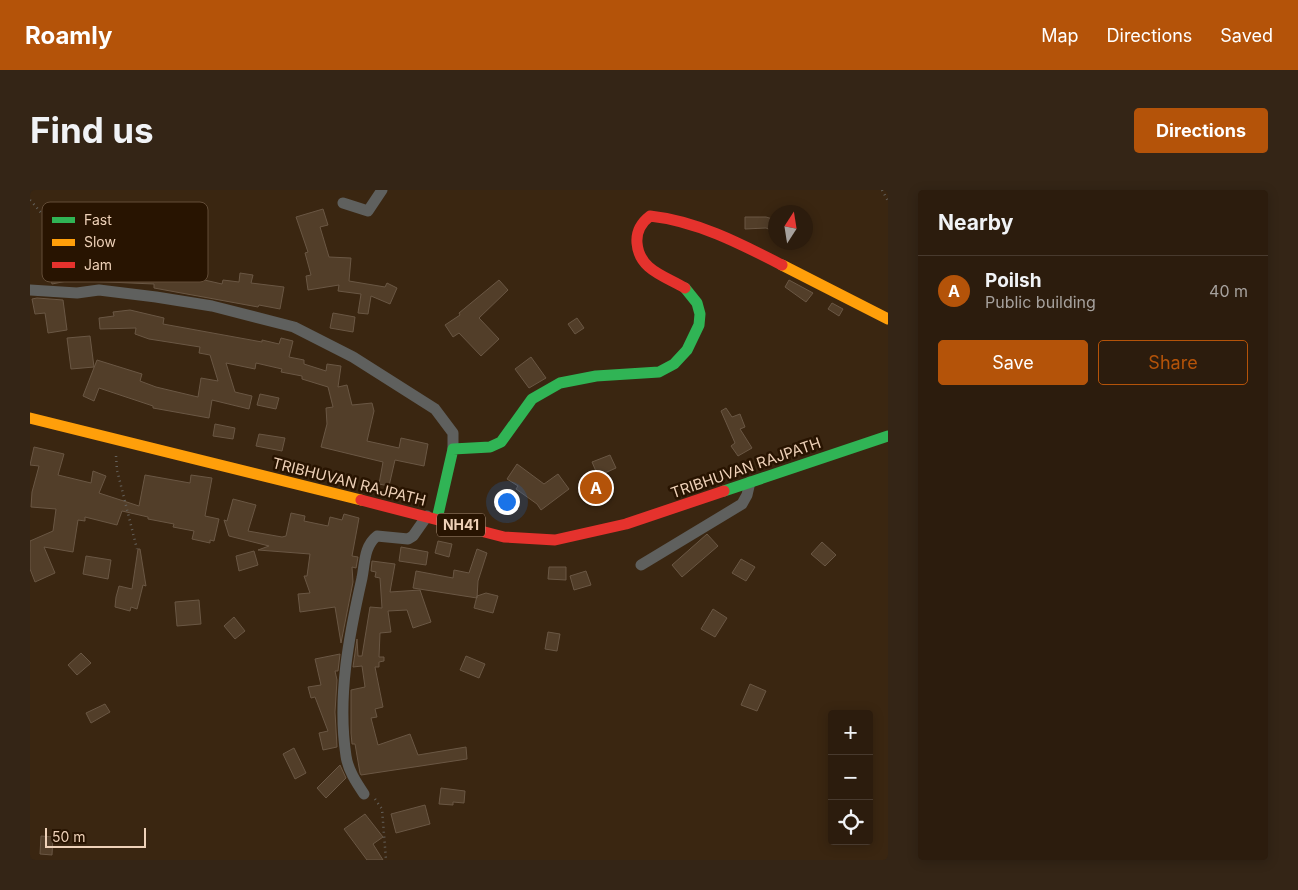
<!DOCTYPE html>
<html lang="en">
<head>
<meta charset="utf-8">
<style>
  body { margin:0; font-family:Inter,sans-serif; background:#342516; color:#f1f3f6 }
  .controls { position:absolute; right:15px; bottom:15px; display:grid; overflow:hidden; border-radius:5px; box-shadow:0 2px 12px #0003 }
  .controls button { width:45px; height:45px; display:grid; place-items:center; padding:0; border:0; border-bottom:1px solid #483a2e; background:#2c1c0d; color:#f1f3f6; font:25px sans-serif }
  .compass { position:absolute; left:738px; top:15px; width:45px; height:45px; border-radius:50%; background:#2c1c0d; box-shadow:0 2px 12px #0003; rotate:12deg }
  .scale { position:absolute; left:15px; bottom:12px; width:101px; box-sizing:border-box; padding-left:5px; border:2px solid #eed1b8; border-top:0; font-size:14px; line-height:18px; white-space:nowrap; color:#eed1b8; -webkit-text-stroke:4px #281401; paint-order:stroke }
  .you { position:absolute; left:476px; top:311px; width:18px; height:18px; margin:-12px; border:4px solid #fff; border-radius:50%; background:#1a73e8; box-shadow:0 0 0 8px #1a73e833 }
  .badge { display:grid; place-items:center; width:32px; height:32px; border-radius:50%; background:#b45309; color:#fff; font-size:16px; font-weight:700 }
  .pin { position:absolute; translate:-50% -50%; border:2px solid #fff; box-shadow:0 1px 5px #0006 }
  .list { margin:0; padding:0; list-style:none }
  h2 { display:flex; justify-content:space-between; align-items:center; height:65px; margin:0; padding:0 20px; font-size:21px }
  h2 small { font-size:16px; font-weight:400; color:#a6a19d }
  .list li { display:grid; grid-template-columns:32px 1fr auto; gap:15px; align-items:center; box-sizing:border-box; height:70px; padding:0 20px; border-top:1px solid #483a2e }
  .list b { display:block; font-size:19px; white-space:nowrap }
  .list p { margin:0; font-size:16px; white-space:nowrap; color:#a6a19d }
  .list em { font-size:16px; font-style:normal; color:#a6a19d }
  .actions { display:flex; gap:10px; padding:15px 20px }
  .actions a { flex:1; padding:11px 0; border:1px solid #b45309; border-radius:5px; text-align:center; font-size:18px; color:#b45309 }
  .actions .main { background:#b45309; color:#fff }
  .icon { flex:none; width:28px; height:28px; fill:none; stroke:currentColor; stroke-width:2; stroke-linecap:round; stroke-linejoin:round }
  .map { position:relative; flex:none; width:858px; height:670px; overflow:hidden; border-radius:5px }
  header { display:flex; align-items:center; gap:30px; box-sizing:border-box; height:70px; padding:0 25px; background:#b45309; color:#fff }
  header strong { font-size:24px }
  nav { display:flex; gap:28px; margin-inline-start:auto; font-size:18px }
  .intro { display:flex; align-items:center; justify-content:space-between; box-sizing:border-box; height:120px; padding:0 30px }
  h1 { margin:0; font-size:35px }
  .button { padding:12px 22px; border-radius:5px; background:#b45309; color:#fff; font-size:18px; font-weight:700 }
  main { display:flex; gap:30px; padding:0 30px }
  aside { flex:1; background:#2c1c0d; border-radius:5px; box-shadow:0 2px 12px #0003 }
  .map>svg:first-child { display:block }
  .building { fill:#523e29; stroke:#6a5744 }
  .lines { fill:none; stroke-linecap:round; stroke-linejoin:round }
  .path { stroke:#64615c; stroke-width:2.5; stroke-dasharray:1 4; stroke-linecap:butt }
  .street { stroke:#5f605e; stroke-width:11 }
  .fast { stroke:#30b455; stroke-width:11 }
  .slow { stroke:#ff9f0a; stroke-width:11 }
  .jam { stroke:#e5322d; stroke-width:11 }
  .labels { text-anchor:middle; stroke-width:5; stroke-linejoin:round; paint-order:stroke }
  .shield { fill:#281401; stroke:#b39881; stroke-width:1 }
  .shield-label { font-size:14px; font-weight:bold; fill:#eed1b8 }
  .street-label { font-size:15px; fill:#eed1b8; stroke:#281401 }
  .key { fill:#281401; stroke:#634d38; stroke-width:1 }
  .key-label { font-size:14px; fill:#eed1b8 }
</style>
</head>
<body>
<header>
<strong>Roamly</strong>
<nav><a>Map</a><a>Directions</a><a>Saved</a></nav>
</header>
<div class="intro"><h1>Find us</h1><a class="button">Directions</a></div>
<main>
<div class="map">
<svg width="858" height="670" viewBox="0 0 858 670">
  <rect width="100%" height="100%" fill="#3a2611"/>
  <path class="building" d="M293 19 298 35 290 37 299 67 321 68 319 91 355 97 357 93 367 98 360 114 341 106 338 124 328 123 331 104 308 101 309 95 278 100 276 86 281 85 275 63 278 62 266 27Z
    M715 27H736L746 30V42L736 38 715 39Z
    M122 58H151L150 81 170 84V89L192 94 193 90 209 92 210 83 223 85 221 93 254 97 250 119 229 115 228 117 124 98V94L55 91 56 75H63V63H79V75L122 76Z
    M36 66 42 90 22 94 16 71Z
    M469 90 478 100 449 128 469 149 451 166 429 143 423 147 415 135 430 125 429 123Z
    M759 90 783 103 776 112 755 97Z
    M7 108 33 110 37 140 18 143 15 123 5 124 2 109Z
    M802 113 813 119 809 126 798 119Z
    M100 120 134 128 133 134 232 152V150L249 154 251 148 263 151 259 167 274 170V174L296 181 297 174 311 176 308 197 317 195 322 215 342 213 344 221 337 251 369 258 371 248 398 254 394 276 365 270 359 296 349 294 353 272 291 257 297 234 296 218 303 217 298 197 272 189V186L251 182 252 179 226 173 225 179 196 173 205 202 222 206 219 219 182 210 179 228 123 218V216L69 198 64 211 53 206 67 170 112 184 110 191 126 197 168 207 171 188 188 191 180 165 169 163 170 157 119 149 105 144 106 138 70 139 69 128 84 126 83 122Z
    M303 123 325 127 323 142 300 138Z
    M547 128 554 138 545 144 538 134Z
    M60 146 64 177 41 179 37 148Z
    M501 167 516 188 499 198 485 179Z
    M230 204 249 208 246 219 227 215Z
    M696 218 702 227 710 224 715 237 710 239 722 258 708 266 701 256 705 253 691 221Z
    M185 234 205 238 203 249 183 246Z
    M229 244 255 248 252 261 226 256Z
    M4 257 34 264 28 285 61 293 63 281 76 286 69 303 109 316 115 285 160 293 161 285 182 288 175 326 189 329 184 351 180 350V353L162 349 164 341 143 337 144 334 118 329V327L92 321 87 335 55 327V331L48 330 43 362 14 357 25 383 5 392 0 379V351L23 341 26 319 1 317 2 302 9 276 0 275Z
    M580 265 586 278 568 286 562 272Z
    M487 274 514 294 528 284 539 299 511 320 507 314 486 299 488 296 477 289Z
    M573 287 579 301 559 309 553 296Z
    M203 309 226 315 218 341 252 347 256 346 261 323 275 326 274 331 298 336 300 327 312 330 314 324 329 328 322 366 328 367 326 378 322 377 323 392 311 453 305 417 270 422 268 404 280 403 274 386H277L280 364 228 360 239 356 199 346 194 330 197 331Z
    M677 344 688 356 652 387 642 375Z
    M408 351 422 354 419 367 405 363Z
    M792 352 806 365 795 376 781 364Z
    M371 357 398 362 396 375 369 371Z
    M108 359H110L116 396 113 395 107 419 101 417 100 421 85 417 86 407 89 396 102 399Z
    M447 359 457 363 448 391 447 408 383 398 386 381 423 388 424 380 439 383Z
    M224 361 228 375 209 381 206 366Z
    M56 366 81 370 78 389 53 384Z
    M711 369 725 377 716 391 702 383Z
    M342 371 365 374 360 402 390 400 401 432 383 438 377 420 358 421 361 442 350 443 349 467H354V471L349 472V477H345L353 517 345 519 347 527 341 528 348 555 380 544 388 565 436 557 437 569 331 585 330 583 325 554H322L321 543V500L335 497 332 476 323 477 327 449 328 466H332L340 417 352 418 350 388 345 387 346 382 341 381Z
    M519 377H536V390L518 389Z
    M556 381 561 395 544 400 540 386Z
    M456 403 468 406 463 423 444 418 447 406Z
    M169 410 171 434 147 436 145 412Z
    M683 419 697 428 685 447 671 439Z
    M204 427 215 441 205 449 194 436Z
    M518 442 530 444 527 461 515 459Z
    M51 463 61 473 47 485 38 475Z
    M310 464 308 481H305L307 490 305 522 307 557 293 560 289 543 298 541 285 507 281 508 278 497 291 495 285 469Z
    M436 466 455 474 449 488 430 480Z
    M720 494 736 501 727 521 711 515Z
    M75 514 80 522 61 533 56 523Z
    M264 558 276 583 265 589 253 564Z
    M310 575 316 588 296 608 287 598Z
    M411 598 435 601 434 613 423 612V615L409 614Z
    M395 615 400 634 366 643 361 624Z
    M335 624 353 647 343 654 353 670H337L314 639Z
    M11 646 23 647 22 665 10 664Z"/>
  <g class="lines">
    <path class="path" d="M852 0 858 11
      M0 10C16 28 26 40 37 62 42 73 48 79 47 91
      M86 266 87 280 107 359
      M345 609 352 619 356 670"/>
    <path class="street" d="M313 13 338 21 352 0
      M0 100 47 103 69 100 126 107 182 116 264 137 323 167 405 219 423 243V259
      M611 375 712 314 717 305 720 292
      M334 604C326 592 318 580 316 566 307 507 319 445 332 388 335 373 334 356 347 346L378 349 383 346 397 326"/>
    <path class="fast" d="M694 301 858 246
      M407 329 423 259 460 257 471 252 502 209 530 193 566 186 629 182 644 174 657 160 669 135 670 124 667 113 655 98"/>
    <path class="slow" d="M752 75 858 129
      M0 228 331 310"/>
    <path class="jam" d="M655 98C635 86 609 80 607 53 606 41 611 33 620 26 667 31 711 54 752 75
      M331 310 474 347 525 350 596 334 694 301"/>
  </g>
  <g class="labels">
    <rect class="shield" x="407" y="323.5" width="48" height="23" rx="4"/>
    <g class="shield-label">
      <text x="431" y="340">NH41</text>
    </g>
    <g class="street-label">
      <text transform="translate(716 278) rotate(-19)" y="5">TRIBHUVAN RAJPATH</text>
      <text transform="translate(319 292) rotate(14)" y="5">TRIBHUVAN RAJPATH</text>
    </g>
  </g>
  <rect x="12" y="12" width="166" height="80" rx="8" class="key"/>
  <rect x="22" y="27" width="23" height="6" fill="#30b455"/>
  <rect x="22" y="49" width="23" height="7" fill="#ff9f0a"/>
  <rect x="22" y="72" width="23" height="6" fill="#e5322d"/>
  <g class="key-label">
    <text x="54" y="35">Fast</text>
    <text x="54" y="57">Slow</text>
    <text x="54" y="80">Jam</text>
  </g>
</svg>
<div class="controls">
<button>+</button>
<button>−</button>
<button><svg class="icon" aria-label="locate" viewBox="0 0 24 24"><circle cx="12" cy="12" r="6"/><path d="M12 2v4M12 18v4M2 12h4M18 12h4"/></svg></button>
</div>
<svg class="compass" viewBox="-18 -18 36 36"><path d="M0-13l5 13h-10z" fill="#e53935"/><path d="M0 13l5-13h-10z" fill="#a6a19d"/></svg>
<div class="scale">50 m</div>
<div class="you"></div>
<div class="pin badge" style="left:566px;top:298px">A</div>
</div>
<aside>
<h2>Nearby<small></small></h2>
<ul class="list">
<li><span class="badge">A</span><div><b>Poilsh</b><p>Public building</p></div><em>40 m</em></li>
</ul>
<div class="actions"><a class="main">Save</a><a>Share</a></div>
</aside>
</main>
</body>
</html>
